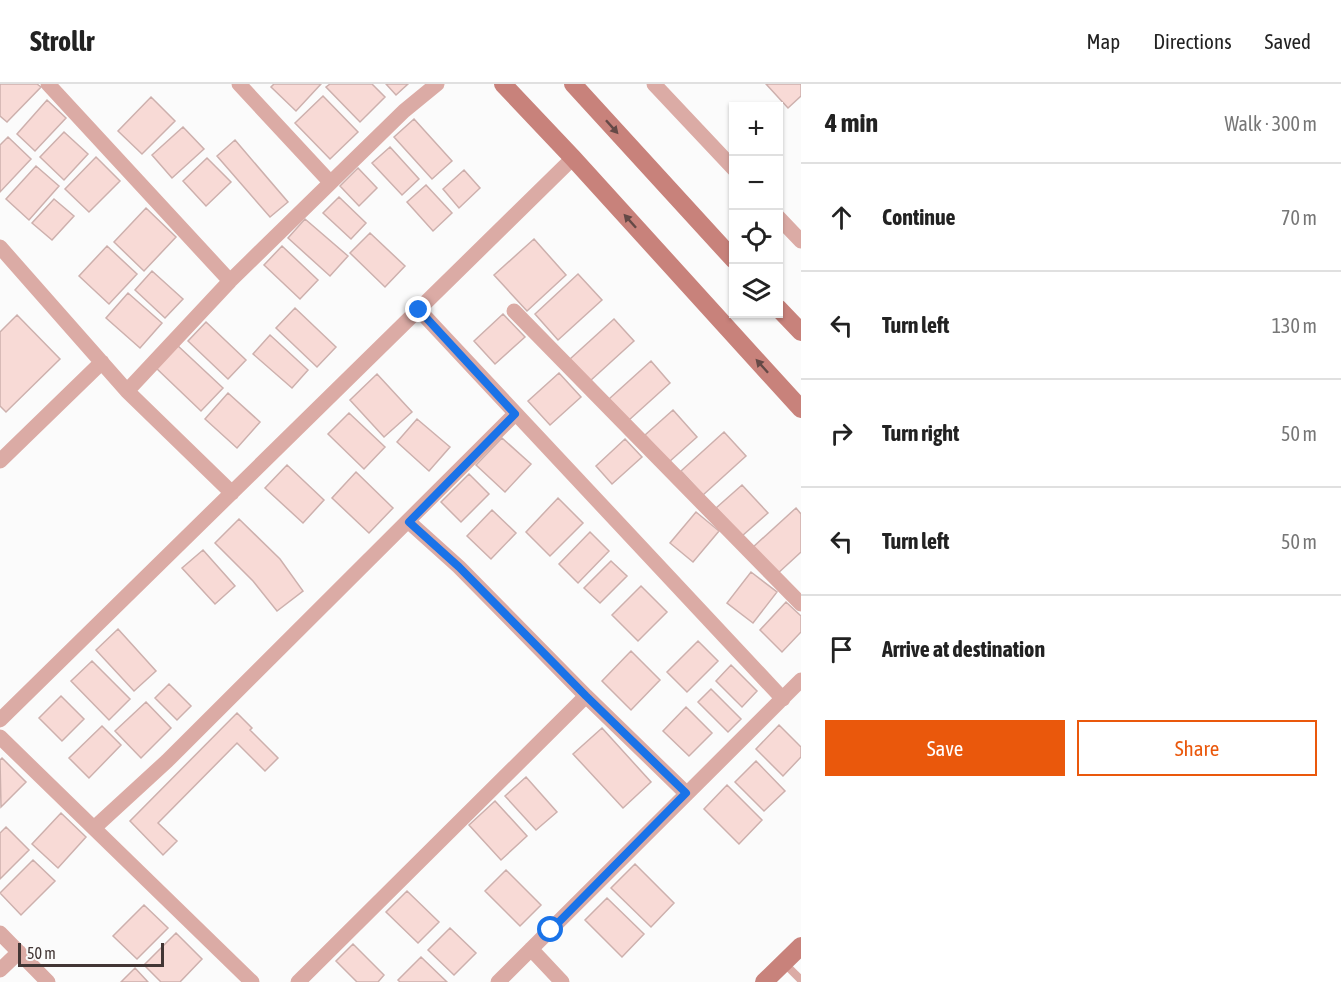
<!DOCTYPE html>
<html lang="en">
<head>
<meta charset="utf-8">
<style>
  body { margin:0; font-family:"Asap Condensed",sans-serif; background:#f6f6f6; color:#222 }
  .controls { position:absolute; right:18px; top:18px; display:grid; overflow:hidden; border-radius:0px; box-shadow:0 2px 4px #0004 }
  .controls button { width:54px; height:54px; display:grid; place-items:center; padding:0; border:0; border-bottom:2px solid #e0e0e0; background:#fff; color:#222; font:30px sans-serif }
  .scale { position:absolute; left:18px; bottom:15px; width:146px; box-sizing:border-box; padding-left:6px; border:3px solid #423635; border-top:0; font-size:16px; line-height:21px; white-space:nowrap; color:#423635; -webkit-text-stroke:4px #fbfbfb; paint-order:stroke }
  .stop { position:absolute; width:18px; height:18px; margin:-14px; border:4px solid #1a73e8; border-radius:50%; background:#fff }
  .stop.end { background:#1a73e8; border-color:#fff; box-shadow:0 2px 6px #0008 }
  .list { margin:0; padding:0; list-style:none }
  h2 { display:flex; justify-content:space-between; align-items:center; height:78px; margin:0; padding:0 24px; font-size:26px }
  h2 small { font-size:20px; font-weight:400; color:#767676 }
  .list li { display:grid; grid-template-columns:39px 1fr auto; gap:18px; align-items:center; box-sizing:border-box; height:108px; padding:0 24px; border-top:2px solid #e0e0e0 }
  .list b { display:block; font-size:22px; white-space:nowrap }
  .list em { font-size:20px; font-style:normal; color:#767676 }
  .actions { display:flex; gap:12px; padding:18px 24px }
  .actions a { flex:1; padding:14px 0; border:2px solid #ea580c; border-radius:0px; text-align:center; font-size:21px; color:#ea580c }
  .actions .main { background:#ea580c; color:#fff }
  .icon { flex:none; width:33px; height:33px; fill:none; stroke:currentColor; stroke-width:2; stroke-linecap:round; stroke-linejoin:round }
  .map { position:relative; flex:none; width:801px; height:898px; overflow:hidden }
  header { display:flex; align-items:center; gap:36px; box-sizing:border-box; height:84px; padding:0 30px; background:#fff; border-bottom:2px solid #e0e0e0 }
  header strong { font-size:28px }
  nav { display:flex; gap:33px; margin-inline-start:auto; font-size:21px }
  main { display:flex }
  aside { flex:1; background:#fff }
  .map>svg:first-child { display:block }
  .building { fill:#f8dad6; stroke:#cdb0ad; stroke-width:1.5 }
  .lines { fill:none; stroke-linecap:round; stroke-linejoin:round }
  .lane { stroke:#dbaba5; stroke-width:8 }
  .street { stroke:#dbaba5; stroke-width:15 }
  .secondary { stroke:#c8827b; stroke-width:18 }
  .oneway { fill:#644946 }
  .route { stroke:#1a73e8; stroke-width:8 }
</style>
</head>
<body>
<header>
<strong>Strollr</strong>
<nav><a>Map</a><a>Directions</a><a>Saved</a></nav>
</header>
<main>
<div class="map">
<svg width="801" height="898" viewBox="0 0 801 898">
  <rect width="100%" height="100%" fill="#fbfbfb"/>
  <path class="building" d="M0 0H37L41 3 7 38 0 32Z
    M274 0H321L296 27 271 3Z
    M330 0H372L385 13 360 38 326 3Z
    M386 0H408L396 11Z
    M766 0H801V12L788 24Z
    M323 12 358 48 330 75 295 39Z
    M151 13 175 37 142 70 118 47Z
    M47 16 66 34 35 67 17 50Z
    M414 35 452 77 432 95 394 53Z
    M183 43 204 65 172 94 152 71Z
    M64 48 88 70 64 96 40 73Z
    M8 53 31 75 0 108V61Z
    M235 56 288 118 270 133 217 72Z
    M390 63 419 95 402 111 372 79Z
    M96 73 120 97 89 128 65 105Z
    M207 74 231 98 206 122 183 97Z
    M36 82 59 102 29 136 6 115Z
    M358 84 377 104 359 122 340 102Z
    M464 86 480 104 459 124 443 105Z
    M426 101 452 129 433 147 407 118Z
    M339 113 366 139 351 155 323 129Z
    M54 115 74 132 52 156 32 139Z
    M146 124 176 153 144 187 114 158Z
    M305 135 348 172 330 192 288 154Z
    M370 149 405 182 385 203 350 169Z
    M534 155 566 191 527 227 494 191Z
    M107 162 137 190 109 220 79 192Z
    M282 162 318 196 300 215 264 181Z
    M152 187 183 215 165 234 135 206Z
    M578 190 602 216 558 256 535 230Z
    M128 209 162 239 140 264 106 234Z
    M295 224 336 263 317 283 276 244Z
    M503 230 525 253 495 280 474 257Z
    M17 231 60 275 6 328 0 322V248Z
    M614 235 634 257 590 297 570 275Z
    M206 238 246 276 228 295 188 257Z
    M270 251 308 286 292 304 253 270Z
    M177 261 223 304 201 327 155 283Z
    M651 277 670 299 629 336 609 315Z
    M559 289 581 313 550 341 528 317Z
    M377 290 412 328 384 353 350 316Z
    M228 309 260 338 237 364 205 335Z
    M673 326 697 353 669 378 645 351Z
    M349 329 385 363 364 385 328 350Z
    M417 335 450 363 429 387 397 358Z
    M724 348 746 372 703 411 681 387Z
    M502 354 531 380 505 408 476 381Z
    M625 355 642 373 612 400 596 382Z
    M287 381 324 416 303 439 265 404Z
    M356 388 393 424 369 449 332 414Z
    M469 390 489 410 461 438 441 418Z
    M742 401 768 429 742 452 716 424Z
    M558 414 583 439 550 472 526 448Z
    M796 424 801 430V468L776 491 752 464Z
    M492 426 516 449 491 475 467 452Z
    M696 428 719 447 693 478 670 459Z
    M239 435 280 475 303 507 277 527 253 497 215 459Z
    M590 448 609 467 578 499 559 480Z
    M203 466 235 502 215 520 182 484Z
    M611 477 627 492 600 519 584 504Z
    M751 488 777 508 753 539 727 519Z
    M641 502 667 528 638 557 612 531Z
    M786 518 801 532V548L782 568 760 546Z
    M118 545 156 587 134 607 96 566Z
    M698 557 718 577 687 608 667 588Z
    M631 567 660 596 631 626 602 597Z
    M92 577 130 615 109 636 71 597Z
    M731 581 757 607 742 623 716 597Z
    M169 600 191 622 177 636 155 614Z
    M711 605 741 635 728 648 698 618Z
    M61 612 84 635 62 657 39 634Z
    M146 618 171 644 141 674 115 647Z
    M686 623 712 649 689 672 663 647Z
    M237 629 252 644 250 646 278 674 265 687 237 659 158 739 177 757 163 771 130 737Z
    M779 641 801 663V673L783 692 756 665Z
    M102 642 121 661 89 694 69 674Z
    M602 644 651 698 623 724 573 670Z
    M2 674 26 698 1 723 0 676Z
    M756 677 785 707 764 727 735 698Z
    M526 693 557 728 536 746 505 712Z
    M727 701 762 736 739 760 704 725Z
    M495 717 527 752 501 776 469 741Z
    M61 729 86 753 58 784 32 760Z
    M6 743 29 766 0 795V749Z
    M33 776 55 797 21 831 0 809Z
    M635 780 674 819 651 843 611 804Z
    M506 786 541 821 520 842 485 807Z
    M407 807 439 838 418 859 386 828Z
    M607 814 644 850 622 873 585 836Z
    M144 821 168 844 137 875 113 852Z
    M450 844 476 869 454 891 428 866Z
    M176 849 202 875 180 898H161L144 881Z
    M353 860 384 891 378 898H357L336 877Z
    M421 873 447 898H400L398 896Z
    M135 884 148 898H121Z"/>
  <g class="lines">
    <path class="lane" d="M784 879 801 896"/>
    <path class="street" d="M48 0 230 197
      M239 0 330 98
      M654 0 734 85
      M778 133 801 157
      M0 163 127 307 232 409
      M419 226 783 615
      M514 227 801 520
      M127 307 230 197 404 27 437 0
      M0 377 102 278
      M409 438 459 483 586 612 686 709
      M0 636 573 74
      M0 653 252 898
      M94 744 167 677 515 330
      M0 849 48 898
      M531 865 562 898
      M0 886 19 868
      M298 898 586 612
      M498 898 801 596"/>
    <path class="secondary" d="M503 0 573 74 801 325
      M573 0 734 176
      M778 224 801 248
      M764 898 801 862"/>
  </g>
  <defs><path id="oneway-solid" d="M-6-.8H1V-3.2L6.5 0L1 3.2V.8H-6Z" transform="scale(1.5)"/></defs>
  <g class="oneway">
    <use href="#oneway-solid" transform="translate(612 43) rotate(48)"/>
    <use href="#oneway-solid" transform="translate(630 137) rotate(-132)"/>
    <use href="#oneway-solid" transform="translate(762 282) rotate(-132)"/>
  </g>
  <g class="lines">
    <path class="route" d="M419 226 515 330 409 438 459 483 586 612 686 709 551 846"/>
  </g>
</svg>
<div class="controls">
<button>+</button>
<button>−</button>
<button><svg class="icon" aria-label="locate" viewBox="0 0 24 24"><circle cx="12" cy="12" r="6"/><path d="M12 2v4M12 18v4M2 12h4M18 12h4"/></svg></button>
<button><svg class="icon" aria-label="layers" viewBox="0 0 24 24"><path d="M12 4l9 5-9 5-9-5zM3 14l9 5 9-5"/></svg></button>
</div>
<div class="scale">50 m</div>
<div class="stop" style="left:551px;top:846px"></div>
<div class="stop end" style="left:419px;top:226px"></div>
</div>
<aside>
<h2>4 min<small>Walk · 300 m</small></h2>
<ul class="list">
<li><svg class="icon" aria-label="ahead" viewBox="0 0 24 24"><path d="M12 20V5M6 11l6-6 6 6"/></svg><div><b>Continue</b></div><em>70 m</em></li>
<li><svg class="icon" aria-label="left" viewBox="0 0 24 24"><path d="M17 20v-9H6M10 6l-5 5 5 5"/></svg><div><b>Turn left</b></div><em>130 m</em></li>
<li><svg class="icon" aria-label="right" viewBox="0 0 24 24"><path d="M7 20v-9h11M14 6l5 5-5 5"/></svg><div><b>Turn right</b></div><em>50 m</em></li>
<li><svg class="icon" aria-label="left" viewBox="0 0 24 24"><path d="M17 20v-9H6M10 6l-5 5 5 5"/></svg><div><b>Turn left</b></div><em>50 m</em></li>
<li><svg class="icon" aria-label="arrive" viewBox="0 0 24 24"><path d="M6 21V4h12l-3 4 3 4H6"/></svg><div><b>Arrive at destination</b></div></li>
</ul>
<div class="actions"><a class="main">Save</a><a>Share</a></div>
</aside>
</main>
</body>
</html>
